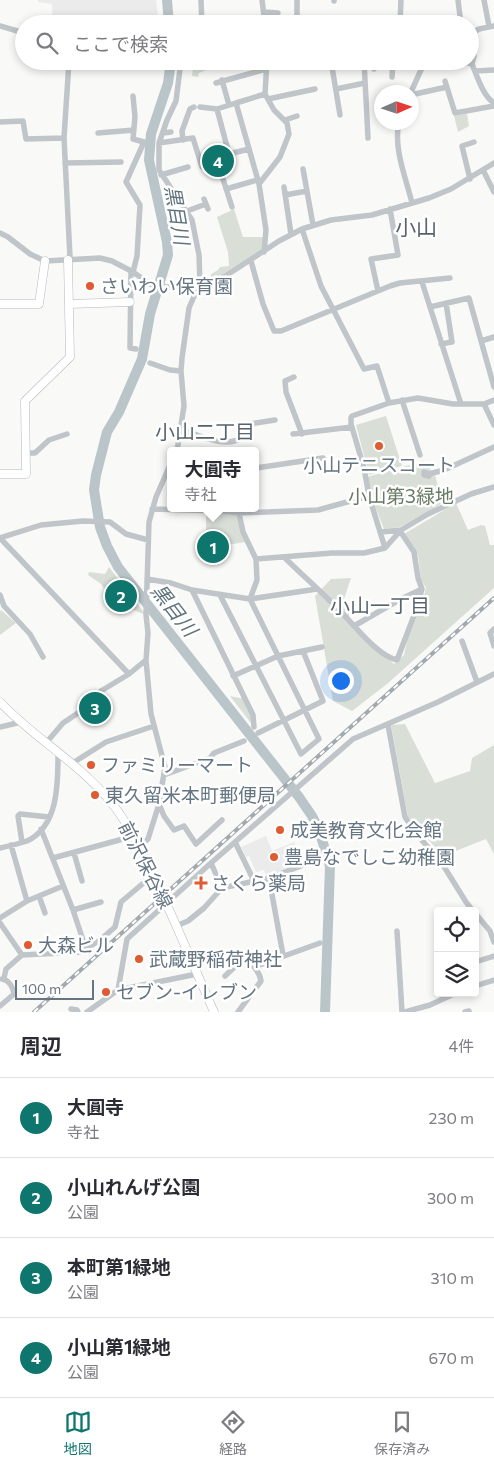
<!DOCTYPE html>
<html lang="ja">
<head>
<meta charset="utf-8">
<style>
  body { margin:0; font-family:Commissioner,"Noto Sans JP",sans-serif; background:#f2f2f3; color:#2b2b33 }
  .controls { position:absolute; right:15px; bottom:15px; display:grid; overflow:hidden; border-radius:5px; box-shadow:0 2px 8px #0003 }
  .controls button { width:45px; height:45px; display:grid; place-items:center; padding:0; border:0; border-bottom:1px solid #e1e1e2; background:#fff; color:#2b2b33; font:25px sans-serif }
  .compass { position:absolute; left:374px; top:85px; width:45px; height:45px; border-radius:50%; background:#fff; box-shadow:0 2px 8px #0003; rotate:87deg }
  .scale { position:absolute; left:15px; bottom:12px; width:79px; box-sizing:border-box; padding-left:5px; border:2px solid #657582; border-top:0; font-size:14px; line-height:18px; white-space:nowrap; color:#657582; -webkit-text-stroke:4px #fff; paint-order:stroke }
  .you { position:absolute; left:340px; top:680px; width:18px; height:18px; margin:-12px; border:4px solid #fff; border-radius:50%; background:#1a73e8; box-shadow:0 0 0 8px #1a73e833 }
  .badge { display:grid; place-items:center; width:32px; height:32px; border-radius:50%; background:#0f766e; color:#fff; font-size:16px; font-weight:700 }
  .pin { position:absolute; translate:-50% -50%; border:2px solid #fff; box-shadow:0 1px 5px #0006 }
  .popup { position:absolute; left:167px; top:447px; width:92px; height:65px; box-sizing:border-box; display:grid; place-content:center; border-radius:5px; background:#fff; filter:drop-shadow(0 1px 4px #0005); font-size:16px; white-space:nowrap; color:#7c7c81 }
  .popup b { font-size:19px; color:#2b2b33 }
  .popup::after { content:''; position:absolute; left:50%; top:100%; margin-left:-10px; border:10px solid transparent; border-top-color:#fff }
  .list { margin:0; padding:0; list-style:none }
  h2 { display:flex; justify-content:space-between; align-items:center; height:65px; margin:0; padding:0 20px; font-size:21px }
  h2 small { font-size:16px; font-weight:400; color:#7c7c81 }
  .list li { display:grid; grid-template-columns:32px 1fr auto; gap:15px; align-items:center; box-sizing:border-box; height:80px; padding:0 20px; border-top:1px solid #e1e1e2 }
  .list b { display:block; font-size:19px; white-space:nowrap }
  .list p { margin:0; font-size:16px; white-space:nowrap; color:#7c7c81 }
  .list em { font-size:16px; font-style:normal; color:#7c7c81 }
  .icon { flex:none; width:28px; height:28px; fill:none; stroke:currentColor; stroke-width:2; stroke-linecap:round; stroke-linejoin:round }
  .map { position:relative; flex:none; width:494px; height:1012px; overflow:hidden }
  .search { position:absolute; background:#fff; box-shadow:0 2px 8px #0003; left:15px; right:15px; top:15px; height:55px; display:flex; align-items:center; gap:12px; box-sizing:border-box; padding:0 18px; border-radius:28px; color:#7c7c81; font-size:19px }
  .sheet { height:385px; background:#fff }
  nav { display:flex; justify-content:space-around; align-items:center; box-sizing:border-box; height:70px; border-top:1px solid #e1e1e2; background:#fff; font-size:14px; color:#7c7c81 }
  nav a { display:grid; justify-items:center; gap:2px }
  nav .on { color:#0f766e }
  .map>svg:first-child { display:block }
  .built { fill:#eaebea }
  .green { fill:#d9ded7 }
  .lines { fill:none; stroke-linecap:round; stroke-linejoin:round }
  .river { stroke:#b9c5c9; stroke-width:10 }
  .secondary-casing { stroke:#b3b9be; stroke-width:9 }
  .street { stroke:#c0c5c9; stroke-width:5.5 }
  .secondary { stroke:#fff; stroke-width:8 }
  .rail-casing { stroke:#a2a9af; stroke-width:4 }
  .rail { stroke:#fff; stroke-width:2; stroke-dasharray:5.5; stroke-linecap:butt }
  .poi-dot { fill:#df5b32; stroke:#fff; stroke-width:2 }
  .labels { text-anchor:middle; stroke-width:5; stroke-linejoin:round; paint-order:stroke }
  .poi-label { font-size:19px; fill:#657582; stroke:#fff; text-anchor:start }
  .park-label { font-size:19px; fill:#687a64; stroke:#fff }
  .street-label { font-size:19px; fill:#657582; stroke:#fff }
  .water-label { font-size:20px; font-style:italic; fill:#60747c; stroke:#fff }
  .neighbourhood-label { font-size:20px; fill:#57636d; stroke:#fff }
  .quarter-label { font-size:21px; fill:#57636d; stroke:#fff }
</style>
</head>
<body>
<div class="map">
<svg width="494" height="1012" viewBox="0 0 494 1012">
  <rect width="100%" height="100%" fill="#f9faf7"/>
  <path class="built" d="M38 0H156L159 24H53L52 4 38 2Z
    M266 836 272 851 294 842 302 863 267 877 264 870 256 872 249 856 246 857 241 847Z"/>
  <path class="green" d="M194 61H229L199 73 198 77 192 76Z
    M467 114 469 126 458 132 454 116Z
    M234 209 243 237H263V252L223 276 210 280 211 274 218 270 220 267 229 266 228 252 217 217Z
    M386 416 402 466 369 475 356 425Z
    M424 461 435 475 443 503 400 527 384 529 371 496 367 477Z
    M456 503 468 530 481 525 485 526 490 545H494V588L387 684 352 711 333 701 315 596 331 579 351 578 344 599 353 629 394 664 404 655 408 636 420 610 426 588 421 579 418 555 404 534Z
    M206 512 236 514 246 542 226 545 225 538 223 537 206 536Z
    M109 567 146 615 114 602 101 584 88 575 89 572 105 574Z
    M1 610 16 623 0 635V611Z
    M230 696 245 699 253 715 254 727Z
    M405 724 435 783 470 771 472 758 494 745V854L486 839 443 856 408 817 391 725Z"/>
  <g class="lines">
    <path class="river" d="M167 0 169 24
      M171 61 168 83 151 134 149 160 167 242 168 255 150 314 142 359 119 412 107 432 96 475 94 490 100 527 107 546 118 567 299 797 312 816 319 830 330 866 325 1012"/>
    <g class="secondary-casing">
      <path id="secondary" d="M0 304H39L45 261
        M69 304 130 302
        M0 474H26L25 401 70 357 68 260
        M0 702C34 738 79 763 110 801 129 824 141 850 154 877 175 921 194 967 214 1012"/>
    </g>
    <path class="street" d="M201 0 202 24
      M262 0 265 24
      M297 0V24
      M458 0 461 24
      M484 0 489 26
      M334 1V0
      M264 12 278 13
      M400 24 401 0
      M0 26 24 33
      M470 34 479 29 494 26
      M472 34 474 56 472 64
      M181 61 176 101 167 120 159 143V170L192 220 199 255 200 284
      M331 61 340 115
      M364 61 368 138
      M458 61 472 64C477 76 483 96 494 103
      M374 69V61
      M475 71 494 70
      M392 77 393 61
      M222 80 229 105
      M445 81 455 113 494 106
      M216 83 266 69
      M336 89 365 83
      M411 92 425 61
      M412 93 415 94 447 87
      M133 96 135 117 133 139 144 142 126 182 140 205 137 256 133 272
      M268 99 315 89
      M236 103 265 94
      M200 107 217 109 236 103 259 184
      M217 109 229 154 249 149
      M285 120 297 116
      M0 122 23 121 26 139 64 138
      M399 122C393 148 406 178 412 203
      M98 133 134 130
      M163 133 171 132
      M183 140 182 131 190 109 194 107
      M159 143 193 138 202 167
      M65 163 121 162
      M303 169 313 225
      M483 170 494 192
      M161 175 188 167
      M222 176 232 207
      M470 179 462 146 474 142
      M284 187 291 234
      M226 189 257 180
      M285 195 307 191
      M204 199 208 209
      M187 211 206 204
      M302 229 321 286 364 369 377 366 389 403
      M0 233 8 237 30 254 45 261 100 258 112 261 133 272 150 284 167 287H191L224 277 279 241 302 229 331 220 372 215 429 198 451 189 494 163
      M264 252 266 230 259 184 280 157 289 134 287 123 274 110 265 94 267 61
      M68 260 70 257 64 138 69 61
      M251 261 263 304 274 331H281L390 286 400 283 450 278
      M131 271 130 348 136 349
      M422 282 461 404
      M378 291 371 259 398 255 390 209
      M430 307 469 298 494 387
      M481 341 494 337
      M441 344 452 342 446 303
      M150 363 170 370 181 371
      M294 377 285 381 286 392 302 434
      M402 400 420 455
      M484 404 494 425
      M181 429C200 436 227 450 245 436L243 425 275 420
      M293 434 352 427
      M177 451 184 406 181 371 182 358 189 308 195 294V286
      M25 453H35L49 440 67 434
      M256 468 323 458
      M429 474 424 472V475L429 476V474L444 470 494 447
      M152 509 223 511 239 513 318 510 369 496
      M381 532 401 530
      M0 538 129 674
      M0 538 41 525 83 521 110 522 126 534 148 540
      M385 548 401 530 428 514 471 494 494 487
      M284 557C302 575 321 591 338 609 353 623 377 656 397 660L415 613 422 589 418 578 414 552 400 531
      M256 559 332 553H364L385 548 369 496 364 468 351 424V418L352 416 389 403 418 398 453 404H484L494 400
      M147 579 171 583 192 590 250 599 317 589
      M192 590 253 715 254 727
      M0 595 4 606 30 634 43 657
      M220 595 301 754 319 739 250 599 257 580 256 559 243 532 239 513
      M354 626 399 600 422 589
      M494 629 490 633 494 646
      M462 641 477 682
      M233 676 278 656 322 647
      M388 725 405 817 415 832 443 865 466 902 473 911
      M0 727 21 722
      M258 733 323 701 303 651
      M46 743 63 723 90 705 101 691 129 674 146 660
      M71 764 106 742 154 726
      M164 775 210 758 214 753 244 741
      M159 804 164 816 174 830 184 826 196 844 222 820
      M41 829 73 910 86 949
      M22 842 18 816 20 814 49 817
      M235 842 254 881
      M11 845 27 901
      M139 847 148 839 159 804 165 767 151 714 146 660 148 633 146 615 149 522 156 497 170 465
      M0 848C9 846 18 844 27 841 59 826 58 782 58 752
      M74 853 82 881
      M53 858 134 836
      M211 863 222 888
      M269 878 283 955
      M39 896 45 913
      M73 910 101 902
      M475 913 490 931 494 942
      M0 918 27 901 63 886
      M0 923 22 955
      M176 926 188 921 204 908 222 888 269 878 301 866
      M397 931 402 1012
      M475 962 494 956
      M254 967 320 943
      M225 976 244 958C251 964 260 971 261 981L238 1012
      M4 978 6 969 22 955 81 952 100 940 115 927 121 902 153 875
      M475 986 494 980
      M118 990 127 939 211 863 353 739 438 702 494 674
      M0 1006 14 994C13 987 9 980 2 979
      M71 1009 77 1010 78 1012
      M87 1012 118 990 197 974
      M405 1012 430 1005 456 993
      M465 1012 469 1011V1012"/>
    <use href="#secondary" class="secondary"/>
    <g class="rail-casing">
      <path id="rail" d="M34 1012 494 598"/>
    </g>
    <use href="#rail" class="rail"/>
  </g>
  <g class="poi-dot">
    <circle cx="90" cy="286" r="5"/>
    <circle cx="379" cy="446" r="5"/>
    <circle cx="91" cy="765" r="5"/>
    <circle cx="95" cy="795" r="5"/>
    <circle cx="280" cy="830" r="5"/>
    <circle cx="274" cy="857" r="5"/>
    <path d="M198.5 875.5h5v5h5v5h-5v5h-5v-5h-5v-5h5z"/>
    <circle cx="28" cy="945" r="5"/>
    <circle cx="139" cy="959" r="5"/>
    <circle cx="106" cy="992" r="5"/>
  </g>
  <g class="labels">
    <g class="poi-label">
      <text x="100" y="293">さいわい保育園</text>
      <text x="379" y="472" text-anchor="middle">小山テニスコート</text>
      <text x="101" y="772">ファミリーマート</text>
      <text x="105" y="802">東久留米本町郵便局</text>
      <text x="290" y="837">成美教育文化会館</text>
      <text x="284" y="864">豊島なでしこ幼稚園</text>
      <text x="211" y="890">さくら薬局</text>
      <text x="38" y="952">大森ビル</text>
      <text x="149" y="966">武蔵野稲荷神社</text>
      <text x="116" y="999">セブン-イレブン</text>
    </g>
    <g class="park-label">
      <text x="401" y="503">小山第3緑地</text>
    </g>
    <g class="street-label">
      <text transform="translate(146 865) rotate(63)" y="7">前沢保谷線</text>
    </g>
    <g class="water-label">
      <text transform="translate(177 215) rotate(80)" y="7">黒目川</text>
      <text transform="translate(174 610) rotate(52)" y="7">黒目川</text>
    </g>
    <g class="neighbourhood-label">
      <text x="205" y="439">小山二丁目</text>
      <text x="380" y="613">小山一丁目</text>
    </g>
    <g class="quarter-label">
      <text x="416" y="235">小山</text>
    </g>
  </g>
</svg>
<div class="controls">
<button><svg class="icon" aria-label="locate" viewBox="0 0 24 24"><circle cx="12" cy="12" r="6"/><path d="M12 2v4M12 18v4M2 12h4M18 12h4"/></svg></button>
<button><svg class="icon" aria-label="layers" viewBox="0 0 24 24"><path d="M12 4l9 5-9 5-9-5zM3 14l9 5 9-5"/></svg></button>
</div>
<svg class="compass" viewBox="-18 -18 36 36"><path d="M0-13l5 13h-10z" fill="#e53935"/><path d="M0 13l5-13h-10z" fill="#7c7c81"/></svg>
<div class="scale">100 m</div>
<div class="you"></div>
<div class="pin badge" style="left:213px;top:547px">1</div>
<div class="popup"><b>大圓寺</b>寺社</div>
<div class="pin badge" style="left:121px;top:596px">2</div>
<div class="pin badge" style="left:95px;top:708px">3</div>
<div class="pin badge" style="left:218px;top:161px">4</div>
<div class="search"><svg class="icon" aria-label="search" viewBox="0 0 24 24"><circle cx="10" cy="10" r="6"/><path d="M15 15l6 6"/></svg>ここで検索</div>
</div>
<section class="sheet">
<h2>周辺<small>4件</small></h2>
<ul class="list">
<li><span class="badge">1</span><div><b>大圓寺</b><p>寺社</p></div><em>230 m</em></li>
<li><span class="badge">2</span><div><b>小山れんげ公園</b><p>公園</p></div><em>300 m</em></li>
<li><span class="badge">3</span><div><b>本町第1緑地</b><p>公園</p></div><em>310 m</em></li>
<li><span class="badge">4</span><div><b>小山第1緑地</b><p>公園</p></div><em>670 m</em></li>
</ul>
</section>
<nav>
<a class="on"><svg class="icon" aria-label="map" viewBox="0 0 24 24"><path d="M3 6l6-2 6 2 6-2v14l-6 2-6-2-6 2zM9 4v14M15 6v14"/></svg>地図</a>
<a><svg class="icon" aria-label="directions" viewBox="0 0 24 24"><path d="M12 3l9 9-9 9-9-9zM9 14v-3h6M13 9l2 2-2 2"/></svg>経路</a>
<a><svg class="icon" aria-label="saved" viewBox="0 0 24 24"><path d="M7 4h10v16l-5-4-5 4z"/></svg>保存済み</a>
</nav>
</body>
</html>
